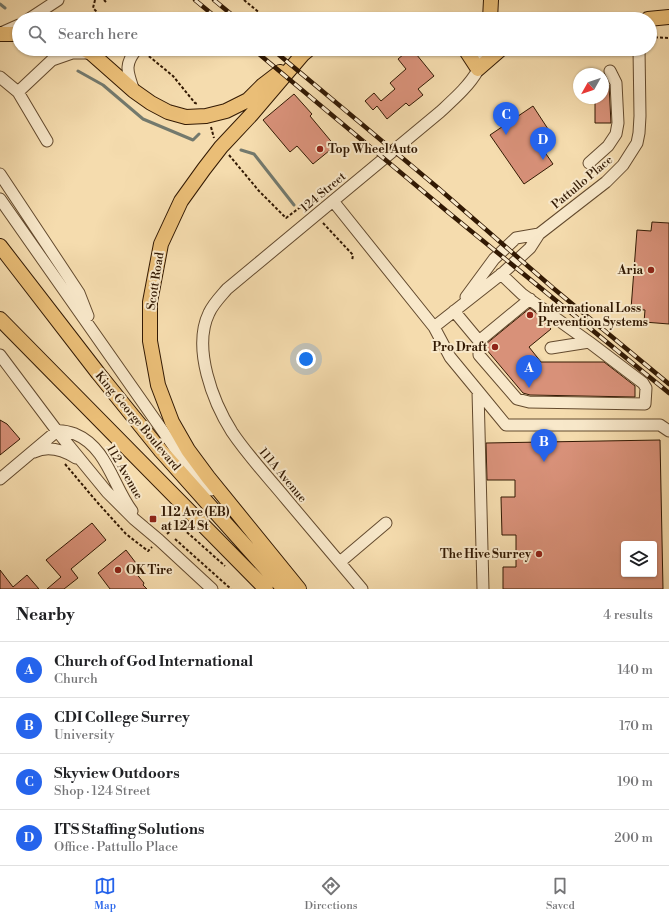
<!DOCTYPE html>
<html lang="en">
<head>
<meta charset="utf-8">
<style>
  body { margin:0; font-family:"Libre Bodoni",serif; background:#f2f2f2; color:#202124 }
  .controls { position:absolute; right:12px; bottom:12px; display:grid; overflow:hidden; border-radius:4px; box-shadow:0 1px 3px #0004 }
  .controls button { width:36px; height:36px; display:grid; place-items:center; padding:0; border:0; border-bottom:1px solid #e0e0e0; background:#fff; color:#202124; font:20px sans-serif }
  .compass { position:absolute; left:573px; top:68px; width:36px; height:36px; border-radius:50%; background:#fff; box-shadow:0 1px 3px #0004; rotate:230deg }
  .you { position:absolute; left:306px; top:359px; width:14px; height:14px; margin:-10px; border:3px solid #fff; border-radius:50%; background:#1a73e8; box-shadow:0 0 0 6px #1a73e833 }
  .badge { display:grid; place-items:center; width:26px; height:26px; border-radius:50%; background:#2563eb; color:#fff; font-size:13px; font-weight:700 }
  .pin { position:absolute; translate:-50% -33px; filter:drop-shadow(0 1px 2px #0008) }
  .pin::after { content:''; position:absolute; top:21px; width:14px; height:12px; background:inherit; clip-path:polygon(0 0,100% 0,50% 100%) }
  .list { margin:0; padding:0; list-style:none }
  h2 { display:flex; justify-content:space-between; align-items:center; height:52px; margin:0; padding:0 16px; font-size:17px }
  h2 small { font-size:13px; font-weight:400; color:#757577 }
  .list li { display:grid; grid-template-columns:26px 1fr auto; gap:12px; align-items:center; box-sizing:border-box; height:56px; padding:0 16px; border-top:1px solid #e0e0e0 }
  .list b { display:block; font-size:15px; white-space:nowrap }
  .list p { margin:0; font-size:13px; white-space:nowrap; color:#757577 }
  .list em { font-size:13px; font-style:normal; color:#757577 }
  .icon { flex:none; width:22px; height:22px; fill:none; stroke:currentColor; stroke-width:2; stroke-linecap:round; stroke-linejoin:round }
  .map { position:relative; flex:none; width:669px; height:589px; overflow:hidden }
  .search { position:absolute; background:#fff; box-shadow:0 1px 3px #0004; left:12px; right:12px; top:12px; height:44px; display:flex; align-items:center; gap:10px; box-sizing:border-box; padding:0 14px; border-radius:22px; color:#757577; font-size:15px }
  .sheet { height:276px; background:#fff }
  nav { display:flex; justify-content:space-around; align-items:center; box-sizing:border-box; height:56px; border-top:1px solid #e0e0e0; background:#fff; font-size:11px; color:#757577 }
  nav a { display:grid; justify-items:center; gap:2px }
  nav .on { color:#2563eb }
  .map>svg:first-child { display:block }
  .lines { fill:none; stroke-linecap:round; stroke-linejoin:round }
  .stream { stroke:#73796d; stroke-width:3 }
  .building { fill:#d89179; stroke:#321903; fill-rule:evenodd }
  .minor-casing { stroke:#634a2e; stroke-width:13 }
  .major-casing { stroke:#321903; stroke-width:16 }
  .path { stroke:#321903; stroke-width:2; stroke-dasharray:3 2; stroke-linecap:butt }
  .minor { stroke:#f8e8ca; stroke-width:11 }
  .major { stroke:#eabe77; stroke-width:14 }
  .rail-casing { stroke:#321903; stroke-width:4.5 }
  .rail { stroke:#f8e8ca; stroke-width:3; stroke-dasharray:9; stroke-linecap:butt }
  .poi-dot { fill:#8f2418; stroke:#f8e8ca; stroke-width:1.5 }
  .labels { text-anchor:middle; stroke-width:4; stroke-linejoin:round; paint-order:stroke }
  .poi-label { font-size:12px; font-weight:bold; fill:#321903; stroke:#f8e8ca; text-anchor:start }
  .street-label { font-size:12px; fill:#321903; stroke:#f8e8ca }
</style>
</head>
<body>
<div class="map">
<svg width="669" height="589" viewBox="0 0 669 589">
  <rect width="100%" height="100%" fill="#f5dcae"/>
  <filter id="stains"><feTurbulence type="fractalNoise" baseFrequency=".005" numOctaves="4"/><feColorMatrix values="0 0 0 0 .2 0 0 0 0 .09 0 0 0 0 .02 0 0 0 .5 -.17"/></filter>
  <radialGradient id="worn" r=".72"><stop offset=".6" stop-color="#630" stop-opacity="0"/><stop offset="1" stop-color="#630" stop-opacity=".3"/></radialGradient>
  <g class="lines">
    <path class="stream" d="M0 4 5 8
      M78 71 103 85 143 119 193 140 199 134
      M241 150 254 154 294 205"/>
  </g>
  <path class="building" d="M410 49H412L434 76 418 89 423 95 409 106 406 103 387 119 377 106 373 110 365 101 374 93 381 101 395 89 390 83 406 69 398 59Z
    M603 84 609 85 611 123H595V98H603Z
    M294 94 312 114 310 116 335 146 313 164 297 146 290 152 263 120Z
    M533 106 548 129 535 138 553 164 524 184 490 135Z
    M652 222 669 223V324L644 322 645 310 631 309 637 230 651 231Z
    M530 308 539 315 551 329 529 347 541 362H604L635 386V397L530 395 523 393 486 349V344Z
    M0 420 7 424 20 439 0 455Z
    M660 440 663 589H503V567H516V535H502L501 497H515V480H487L486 443ZM624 544H654V574H624Z
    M92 523 106 540 71 569 78 578 64 589H47L61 577 46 560Z
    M126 550 139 567 134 571 144 583 143 585 147 589H110L98 573Z
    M0 570 13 587 27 575 39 589H0Z"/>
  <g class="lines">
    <g class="minor-casing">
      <path id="minor" d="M29 19 58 0
        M1 33 19 25
        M0 77 18 92 47 141
        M134 91C128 73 123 65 137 49
        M18 92 52 60 72 53H91
        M589 163 608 146 616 134 618 123 616 83 610 71
        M0 174 79 293 88 316
        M0 199 186 464 211 490
        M333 201 434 327 450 357 478 391 483 589
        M466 297 494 259 516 238 539 234
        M454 311 479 341V355L517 399 529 402 645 404 646 388 643 383 589 342 522 294 501 274
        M434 327 504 272 530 248 539 234 606 182 623 165 637 143 639 133 640 116 639 49
        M479 341 530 299
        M551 348 589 342
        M0 355 57 431 107 492 134 519 159 540 212 589
        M478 391 506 425H660L669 431
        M57 431C63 430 69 432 75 434 107 447 113 486 132 511
        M34 452C49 445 63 450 76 458
        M0 479 57 431
        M340 562 386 523
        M362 589C337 559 312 530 287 500 269 478 248 456 232 432 213 402 192 348 209 313 213 304 221 296 227 289L440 112C454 99 469 86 478 70 481 63 483 56 485 49"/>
    </g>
    <g class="major-casing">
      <path id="major" d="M490 19 491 0
        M648 19 669 17
        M0 34H19
        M84 49 91 53 134 91 151 103 168 112 186 117 206 116 226 111 248 100 263 85 280 72
        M465 49 478 69 501 49
        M0 246 98 373 161 451 284 589
        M0 319 266 589
        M299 589 208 477 188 450 172 422 158 385 150 341V302L161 244 181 201 204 169 221 147 251 115 303 54 309 49"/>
    </g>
    <path class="path" d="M95 0 93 8 104 19
      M104 0 106 2
      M244 0 267 19
      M650 37 669 38
      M145 53 173 76 195 103 198 104
      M211 127 214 138
      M229 155 259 191 286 218 303 205 305 206
      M323 223 353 255 352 261
      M65 464 97 502 126 534 148 551 152 547
      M167 534 175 527 180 526 225 566
      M175 539 231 589"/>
    <use href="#minor" class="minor"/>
    <use href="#major" class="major"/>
    <g class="rail-casing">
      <path id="rail" d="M195 0 218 19
        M214 0 237 19
        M253 49 449 213 669 393
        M272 49 437 187 553 288 669 384"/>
    </g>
    <use href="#rail" class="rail"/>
  </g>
  <g class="poi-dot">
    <circle cx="320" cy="149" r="4"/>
    <circle cx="651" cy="270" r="4"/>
    <circle cx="530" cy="315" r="4"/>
    <circle cx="495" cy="347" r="4"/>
    <rect x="149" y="515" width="8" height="8" rx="2"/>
    <circle cx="539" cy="554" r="4"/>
    <circle cx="118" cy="570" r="4"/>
  </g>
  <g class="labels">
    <g class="poi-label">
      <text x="328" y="153">Top Wheel Auto</text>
      <text x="643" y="274" text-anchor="end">Aria</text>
      <text x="538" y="312">International Loss<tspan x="538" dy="14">Prevention Systems</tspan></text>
      <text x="487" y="351" text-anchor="end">Pro Draft</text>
      <text x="161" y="516">112 Ave (EB)<tspan x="161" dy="14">at 124 St</tspan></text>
      <text x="531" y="558" text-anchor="end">The Hive Surrey</text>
      <text x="126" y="574">OK Tire</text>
    </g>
    <g class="street-label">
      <text transform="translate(582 182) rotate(-40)" y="4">Pattullo Place</text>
      <text transform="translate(323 192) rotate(-40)" y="4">124 Street</text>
      <text transform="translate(155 281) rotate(-81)" y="4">Scott Road</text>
      <text transform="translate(138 421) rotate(50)" y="4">King George Boulevard</text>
      <text transform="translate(125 472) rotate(60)" y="4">112 Avenue</text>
      <text transform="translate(283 475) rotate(50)" y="4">111A Avenue</text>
    </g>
  </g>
  <rect width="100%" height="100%" filter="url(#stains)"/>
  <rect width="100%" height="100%" fill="url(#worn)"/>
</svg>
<div class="controls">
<button><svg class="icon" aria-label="layers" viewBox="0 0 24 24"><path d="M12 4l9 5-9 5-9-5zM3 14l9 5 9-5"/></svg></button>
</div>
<svg class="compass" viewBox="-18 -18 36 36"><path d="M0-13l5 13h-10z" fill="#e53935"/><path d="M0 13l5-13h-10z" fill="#757577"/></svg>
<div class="you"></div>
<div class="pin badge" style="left:529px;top:388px">A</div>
<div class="pin badge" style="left:544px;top:462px">B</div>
<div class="pin badge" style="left:506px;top:135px">C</div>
<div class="pin badge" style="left:543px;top:160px">D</div>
<div class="search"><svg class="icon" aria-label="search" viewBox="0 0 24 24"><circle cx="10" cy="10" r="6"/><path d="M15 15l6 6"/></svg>Search here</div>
</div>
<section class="sheet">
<h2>Nearby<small>4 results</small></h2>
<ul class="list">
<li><span class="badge">A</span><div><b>Church of God International</b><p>Church</p></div><em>140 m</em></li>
<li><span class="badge">B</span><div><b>CDI College Surrey</b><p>University</p></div><em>170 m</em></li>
<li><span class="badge">C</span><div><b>Skyview Outdoors</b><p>Shop · 124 Street</p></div><em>190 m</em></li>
<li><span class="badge">D</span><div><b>ITS Staffing Solutions</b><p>Office · Pattullo Place</p></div><em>200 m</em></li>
</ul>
</section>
<nav>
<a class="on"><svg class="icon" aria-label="map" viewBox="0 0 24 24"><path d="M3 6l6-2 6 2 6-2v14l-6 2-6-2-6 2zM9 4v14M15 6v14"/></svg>Map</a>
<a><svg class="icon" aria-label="directions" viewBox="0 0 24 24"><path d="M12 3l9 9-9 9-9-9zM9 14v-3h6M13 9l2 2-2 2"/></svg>Directions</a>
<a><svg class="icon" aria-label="saved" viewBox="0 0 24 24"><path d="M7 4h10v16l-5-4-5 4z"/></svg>Saved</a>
</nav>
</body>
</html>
